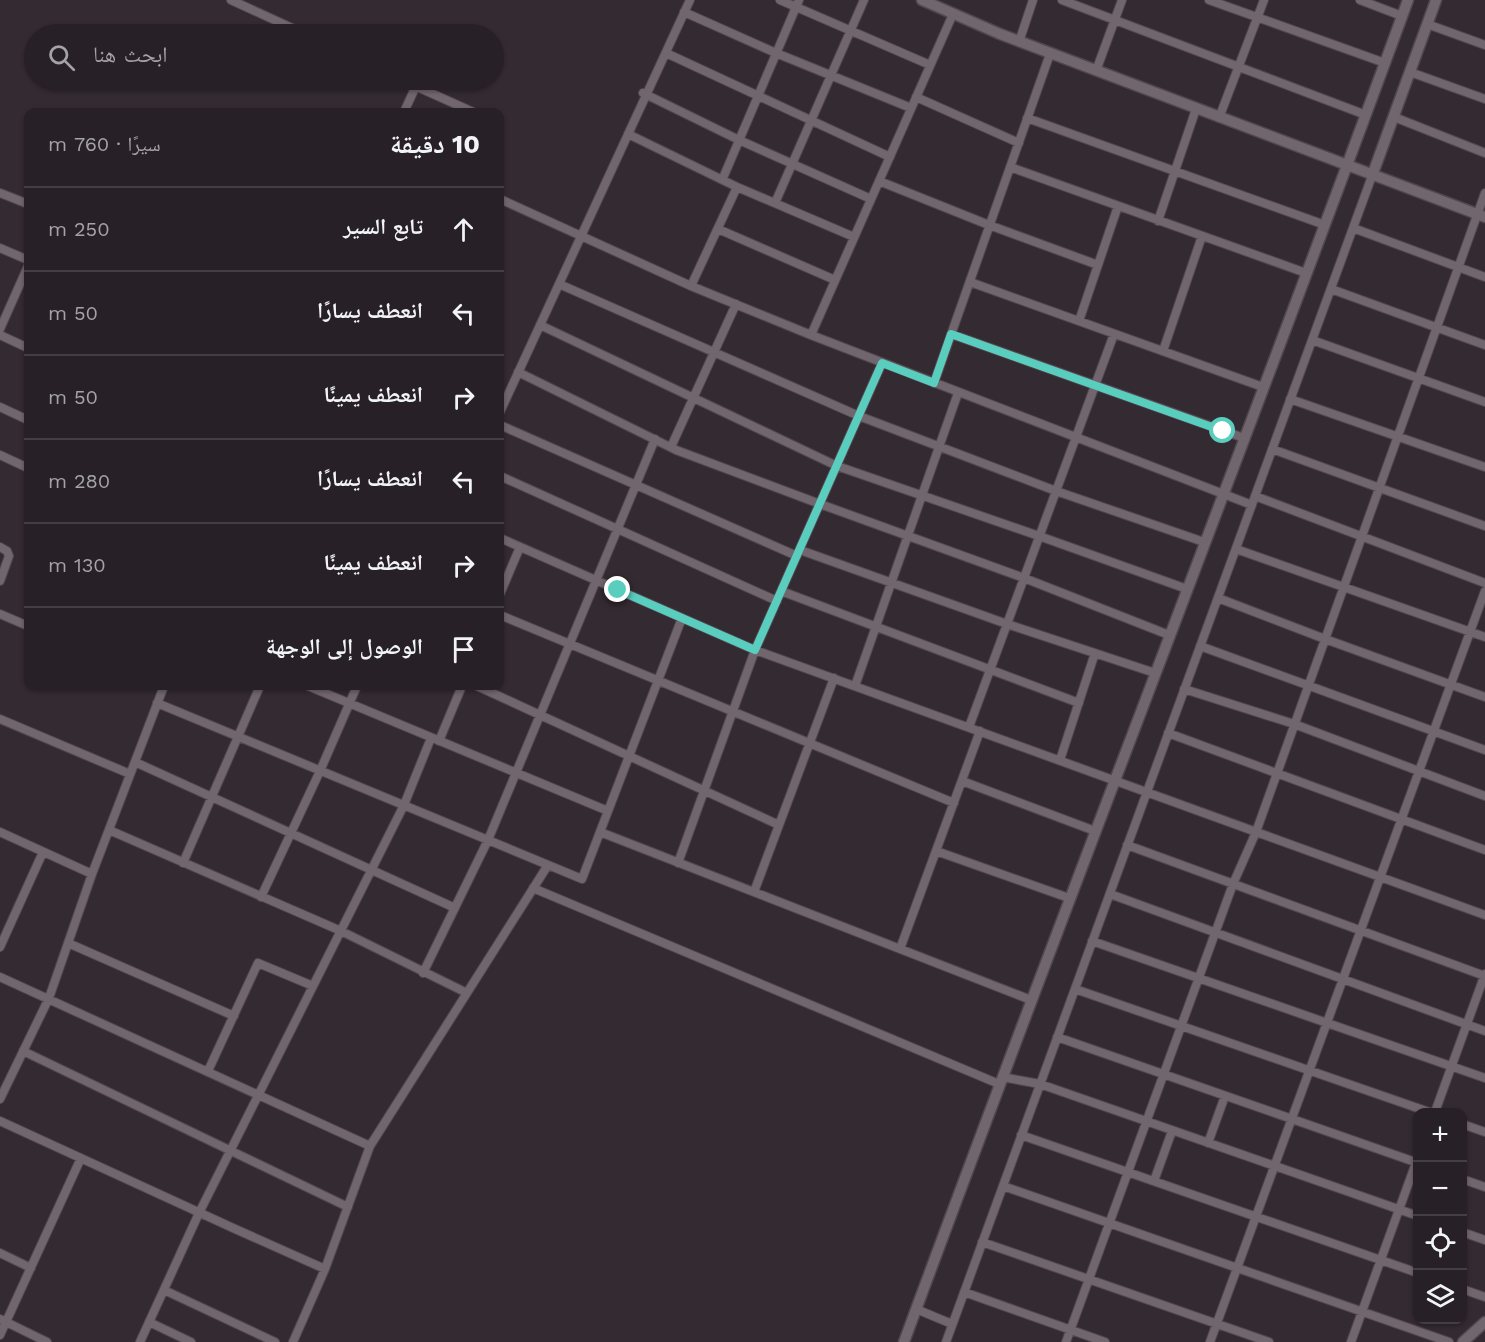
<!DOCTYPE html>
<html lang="ar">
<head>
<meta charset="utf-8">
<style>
  body { margin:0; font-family:"Work Sans","Noto Naskh Arabic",sans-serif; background:#2f282e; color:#f1f3f6; direction:rtl }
  .controls { position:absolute; right:18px; bottom:18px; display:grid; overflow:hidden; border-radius:12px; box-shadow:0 2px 4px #0004 }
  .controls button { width:54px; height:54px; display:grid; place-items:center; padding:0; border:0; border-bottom:2px solid #433e43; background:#272026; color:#f1f3f6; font:30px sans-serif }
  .stop { position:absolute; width:18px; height:18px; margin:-14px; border:4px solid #59cebe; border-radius:50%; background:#fff }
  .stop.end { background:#59cebe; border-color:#fff; box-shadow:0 2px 6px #0008 }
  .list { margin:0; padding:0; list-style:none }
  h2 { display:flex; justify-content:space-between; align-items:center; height:78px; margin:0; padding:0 24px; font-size:26px }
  h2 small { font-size:20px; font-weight:400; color:#a4a3a7 }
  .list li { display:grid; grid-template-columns:39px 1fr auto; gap:18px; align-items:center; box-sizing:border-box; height:84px; padding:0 24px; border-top:2px solid #433e43 }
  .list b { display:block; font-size:22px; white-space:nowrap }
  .list em { font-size:20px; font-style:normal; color:#a4a3a7 }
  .icon { flex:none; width:33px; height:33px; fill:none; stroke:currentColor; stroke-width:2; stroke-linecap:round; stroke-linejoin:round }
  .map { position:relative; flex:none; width:1485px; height:1342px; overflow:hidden; direction:ltr }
  .search { position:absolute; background:#272026; box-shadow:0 2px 4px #0004; left:24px; top:24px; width:480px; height:66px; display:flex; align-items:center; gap:15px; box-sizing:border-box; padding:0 21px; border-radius:33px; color:#a4a3a7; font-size:22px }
  .panel { position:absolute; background:#272026; box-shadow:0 2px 4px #0004; left:24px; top:108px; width:480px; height:582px; border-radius:12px; direction:rtl }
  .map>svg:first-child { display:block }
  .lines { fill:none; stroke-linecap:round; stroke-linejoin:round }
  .minor-casing { stroke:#50474e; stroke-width:10 }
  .tertiary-casing { stroke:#50474e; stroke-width:13 }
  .secondary-casing { stroke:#50474e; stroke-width:13 }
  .minor { stroke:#71656e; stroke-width:8 }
  .tertiary { stroke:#71656e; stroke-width:10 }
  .secondary { stroke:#71656e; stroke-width:10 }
  .route { stroke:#59cebe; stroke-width:8 }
</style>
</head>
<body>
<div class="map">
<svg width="1485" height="1342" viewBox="0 0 1485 1342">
  <rect width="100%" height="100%" fill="#342a32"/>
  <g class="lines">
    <g class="minor-casing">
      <path id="minor" d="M231 0 305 34
        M780 0 930 65
        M1062 0 1366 115
        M1209 0 1385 63
        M1360 0 1402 16
        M684 12 776 53 911 108
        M1427 24 1485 45
        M1019 42 1033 0
        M666 53 890 157
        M1096 71 1122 0
        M1410 72 1485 99
        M402 80 473 112
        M643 93 739 140 871 199
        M916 97 1019 143
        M404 112 416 86
        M1394 117 1485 153
        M1027 118 1325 225
        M1219 118 1264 0
        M628 134 737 187 854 237
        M1010 167 1306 273
        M723 178 799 0
        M879 181 989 225 1098 265
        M0 193 28 204
        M500 199 691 286 811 335 1252 505
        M775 203 864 0
        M1158 221 1196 109
        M1353 228 1485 277
        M718 229 835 280
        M0 248 28 260
        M970 282 1263 387
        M559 284 859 416 1056 491 1204 542
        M691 286 737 187
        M1331 289 1485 345
        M1079 321 1118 206
        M540 325 837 466 1039 536 1187 589
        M0 329 28 266
        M951 334 1244 438
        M0 335 28 348
        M811 335 953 14
        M1312 340 1485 402
        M1163 351 1202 236
        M518 372 676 450 820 504 1024 578 1169 635
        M934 383 1050 54
        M1290 399 1485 467
        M0 407 28 420
        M500 412 690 0
        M500 425 797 556
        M671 447 736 304
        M1272 449 1485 526
        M0 455 28 468
        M500 476 777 601
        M1255 496 1485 583
        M500 538 755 650 1485 915
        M0 547 7 551 9 556 0 581
        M1236 549 1485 637
        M800 550 1007 624 1155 673
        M781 591 1079 703
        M500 594 520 547
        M1218 598 1325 639 1485 697
        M0 614 28 626
        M500 615 954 803
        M1200 646 1485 750
        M308 686 608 811
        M477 686 779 825
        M855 686 958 393
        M1184 689 1294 724 1485 796
        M157 703 582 879 682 618
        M0 719 130 774
        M969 727 1114 334
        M1168 733 1485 850
        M439 741 462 686
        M1060 760 1095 653
        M135 762 455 908
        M962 781 1095 831
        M109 830 341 931 467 993
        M0 832 92 874
        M600 832 1031 1000
        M1127 845 1485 976
        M936 851 1069 898
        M183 863 260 686
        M678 863 755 650 882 363
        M533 888 999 1084
        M754 892 834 678
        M1110 894 1485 1031
        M261 897 320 771 357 686
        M1092 941 1485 1078
        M68 943 234 1016
        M0 947 43 852
        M900 949 980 731
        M423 973 488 840 655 439
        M0 977 370 1146
        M1075 989 1429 1112
        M1057 1037 1418 1163
        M23 1051 348 1207
        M208 1071 258 963 313 986
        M1002 1077 1040 1084 1418 1216
        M0 1099 49 998 92 874 164 686
        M1435 1112 1485 974
        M0 1121 233 1228 325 1269
        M1462 1124 1485 1132
        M1021 1135 1418 1273
        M1208 1143 1225 1096
        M1462 1179 1485 1187
        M1154 1181 1172 1131
        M1003 1186 1449 1342
        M1462 1232 1485 1240
        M982 1242 1269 1342
        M0 1253 31 1268
        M1462 1289 1485 1297
        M164 1290 275 1342
        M964 1292 1105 1342
        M916 1309 952 1324
        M0 1319 47 1342
        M149 1322 191 1342
        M0 1335 81 1158
        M140 1342 199 1213 404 805 431 738
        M293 1342 325 1269 370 1146 548 865
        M946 1342 1372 176
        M1066 1342 1233 884 1256 832 1485 193
        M1210 1342 1485 591
        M1351 1342 1417 1160"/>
    </g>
    <g class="tertiary-casing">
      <path id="tertiary" d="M1372 176 1436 0
        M904 1342C1069 894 1244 449 1408 0
        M1463 1342 1485 1322"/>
    </g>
    <g class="secondary-casing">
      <path id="secondary" d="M922 0 1000 34 1485 217"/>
    </g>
    <use href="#minor" class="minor"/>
    <use href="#tertiary" class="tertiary"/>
    <use href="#secondary" class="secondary"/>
  </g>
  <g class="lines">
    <path class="route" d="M618 590 755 650 882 363 934 383 951 334 1223 431"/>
  </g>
</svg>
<div class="controls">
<button>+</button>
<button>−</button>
<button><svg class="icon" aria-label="locate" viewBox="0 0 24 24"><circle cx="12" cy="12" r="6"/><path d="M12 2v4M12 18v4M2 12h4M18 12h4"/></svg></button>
<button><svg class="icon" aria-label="layers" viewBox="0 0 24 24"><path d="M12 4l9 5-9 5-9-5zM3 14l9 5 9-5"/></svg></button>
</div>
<div class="stop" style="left:1223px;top:431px"></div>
<div class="stop end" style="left:618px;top:590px"></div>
<div class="search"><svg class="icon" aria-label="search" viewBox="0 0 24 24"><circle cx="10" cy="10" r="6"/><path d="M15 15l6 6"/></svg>ابحث هنا</div>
<section class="panel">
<h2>10 دقيقة<small>سيرًا · 760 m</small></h2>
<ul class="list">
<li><svg class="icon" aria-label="ahead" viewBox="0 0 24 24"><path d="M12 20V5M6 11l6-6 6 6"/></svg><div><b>تابع السير</b></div><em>250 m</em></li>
<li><svg class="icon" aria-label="left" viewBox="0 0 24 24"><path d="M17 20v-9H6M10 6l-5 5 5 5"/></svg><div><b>انعطف يسارًا</b></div><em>50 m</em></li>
<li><svg class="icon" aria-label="right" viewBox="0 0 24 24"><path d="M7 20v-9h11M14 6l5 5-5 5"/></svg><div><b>انعطف يمينًا</b></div><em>50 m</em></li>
<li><svg class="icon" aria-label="left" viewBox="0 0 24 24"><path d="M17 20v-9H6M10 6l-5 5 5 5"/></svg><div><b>انعطف يسارًا</b></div><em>280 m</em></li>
<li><svg class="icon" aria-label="right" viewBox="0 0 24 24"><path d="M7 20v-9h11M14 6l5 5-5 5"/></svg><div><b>انعطف يمينًا</b></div><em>130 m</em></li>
<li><svg class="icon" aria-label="arrive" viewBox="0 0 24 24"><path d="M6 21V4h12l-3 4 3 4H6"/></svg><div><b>الوصول إلى الوجهة</b></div></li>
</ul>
</section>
</div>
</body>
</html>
